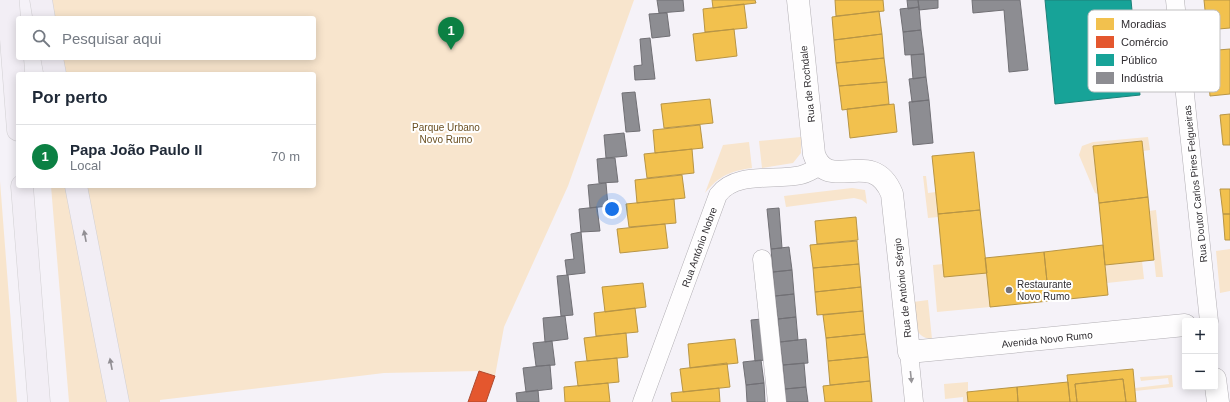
<!DOCTYPE html>
<html lang="pt">
<head>
<meta charset="utf-8">
<style>
  body { margin:0; font-family:Arial,sans-serif; background:#f6f6f7; color:#1f2937 }
  .controls { position:absolute; right:12px; bottom:12px; display:grid; overflow:hidden; border-radius:4px; box-shadow:0 2px 10px #0003 }
  .controls button { width:36px; height:36px; display:grid; place-items:center; padding:0; border:0; border-bottom:1px solid #e0e1e3; background:#fff; color:#1f2937; font:20px sans-serif }
  .you { position:absolute; left:612px; top:209px; width:14px; height:14px; margin:-10px; border:3px solid #fff; border-radius:50%; background:#1a73e8; box-shadow:0 0 0 6px #1a73e833 }
  .badge { display:grid; place-items:center; width:26px; height:26px; border-radius:50%; background:#0b8043; color:#fff; font-size:13px; font-weight:700 }
  .pin { position:absolute; translate:-50% -33px; filter:drop-shadow(0 1px 2px #0008) }
  .pin::after { content:''; position:absolute; top:21px; width:14px; height:12px; background:inherit; clip-path:polygon(0 0,100% 0,50% 100%) }
  .list { margin:0; padding:0; list-style:none }
  h2 { display:flex; justify-content:space-between; align-items:center; height:52px; margin:0; padding:0 16px; font-size:17px }
  h2 small { font-size:13px; font-weight:400; color:#747a83 }
  .list li { display:grid; grid-template-columns:26px 1fr auto; gap:12px; align-items:center; box-sizing:border-box; height:64px; padding:0 16px; border-top:1px solid #e0e1e3 }
  .list b { display:block; font-size:15px; white-space:nowrap }
  .list p { margin:0; font-size:13px; white-space:nowrap; color:#747a83 }
  .list em { font-size:13px; font-style:normal; color:#747a83 }
  .icon { flex:none; width:22px; height:22px; fill:none; stroke:currentColor; stroke-width:2; stroke-linecap:round; stroke-linejoin:round }
  .map { position:relative; flex:none; width:1230px; height:402px; overflow:hidden }
  .search { position:absolute; background:#fff; box-shadow:0 2px 10px #0003; left:16px; top:16px; width:300px; height:44px; display:flex; align-items:center; gap:10px; box-sizing:border-box; padding:0 14px; border-radius:4px; color:#747a83; font-size:15px }
  .panel { position:absolute; background:#fff; box-shadow:0 2px 10px #0003; left:16px; top:72px; width:300px; height:116px; border-radius:4px }
  .map>svg:first-child { display:block }
  .green { fill:#f8e5cd }
  .homes { fill:#f2c14e; stroke:#b89545 }
  .shops { fill:#e4572e; stroke:#ae4a2f }
  .public { fill:#17a398; stroke:#1e8079 }
  .industry { fill:#8d8d92; stroke:#717075 }
  .lines { fill:none; stroke-linecap:round; stroke-linejoin:round }
  .street-casing { stroke:#b2afb4; stroke-width:19 }
  .secondary-casing { stroke:#b2afb4; stroke-width:23 }
  .highway-casing { stroke:#d2d0d3; stroke-width:23 }
  .street { stroke:#fefdfe; stroke-width:18 }
  .secondary { stroke:#fefdfe; stroke-width:22 }
  .highway { stroke:#f2eef5; stroke-width:22 }
  .oneway { fill:#918e93 }
  .oneway2 { fill:#979598 }
  .poi-dot { fill:#757277; stroke:#fff; stroke-width:1.5 }
  .labels { text-anchor:middle; stroke-width:4; stroke-linejoin:round; paint-order:stroke }
  .street-label { font-size:10px; fill:#302d31; stroke:#fff }
  .park-label { font-size:10px; fill:#6a4f21; stroke:#fff }
  .poi-label { font-size:10px; fill:#302d31; stroke:#fff; text-anchor:start }
  .key { fill:#fff; stroke:#c1c0c1; stroke-width:1 }
  .key-label { font-size:11px; fill:#302d31 }
</style>
</head>
<body>
<div class="map">
<svg width="1230" height="402" viewBox="0 0 1230 402">
  <rect width="100%" height="100%" fill="#f5f2f8"/>
  <path class="green" d="M50 0H634L568 186 504 327 495 376 479 371 384 373 160 400V402H128L86 186H314V74H64L61 58H314V18H54Z
    M801 137V153L793 163 762 168 759 141Z
    M1148 137 1150 150 1143 151 1142 141 1093 146 1098 194 1095 193 1079 155 1082 146 1093 142Z
    M749 142 752 168C730 171 719 176 705 193L723 145Z
    M923 176H926L928 193 936 192 938 217 928 218Z
    M0 181 17 402H0Z
    M51 186H66L107 402H69Z
    M852 188 865 190 867 204 862 200 854 198 786 207 784 196Z
    M1156 210 1163 277H1156L1149 211Z
    M1230 249V291L1220 293 1216 251Z
    M1142 261 1144 279 1107 283 1105 265Z
    M943 264 987 273 990 307 937 312 933 265Z
    M928 300 932 339C912 338 915 317 913 302Z
    M1172 375 1173 387 1135 391V388L1169 384 1168 378 1141 381 1140 377Z
    M968 382V402H963V397L945 399 944 384Z"/>
  <path class="homes" d="M712 0H755L756 3 713 8Z
    M835 0H883L884 11 836 16Z
    M1204 0H1230V28L1207 30Z
    M744 4 747 28 705 32 703 9Z
    M879 11 882 34 834 40 832 17Z
    M734 29 737 56 696 61 693 34Z
    M882 34 884 58 836 63 834 40Z
    M1230 49V94L1210 96 1206 51Z
    M884 58 887 82 839 86 836 63Z
    M887 82 889 104 842 110 839 86Z
    M710 99 713 123 664 128 661 104Z
    M894 104 897 132 850 138 847 109Z
    M1230 114V145H1223L1220 115Z
    M700 125 703 148 655 153 653 130Z
    M1142 141 1148 197 1099 203 1093 146Z
    M692 149 694 173 647 178 644 154Z
    M974 152 980 210 938 214 932 156Z
    M682 175 685 198 637 203 635 180Z
    M1220 189H1230V214H1223Z
    M1148 197 1154 260 1105 265 1099 203Z
    M674 199 676 223 629 227 626 204Z
    M980 210 987 273 944 277 938 214Z
    M1223 214H1230V240H1225Z
    M856 217 858 240 817 244 815 221Z
    M665 224 668 248 620 253 617 229Z
    M857 241 859 264 813 268 810 245Z
    M1103 245 1108 295 1049 301 1044 252Z
    M1044 252 1049 301 990 307 985 258Z
    M859 264 861 287 815 292 813 268Z
    M643 283 646 307 605 312 602 287Z
    M861 287 863 311 817 315 815 292Z
    M635 308 638 332 596 336 594 313Z
    M863 311 865 334 826 338 823 315Z
    M626 333 628 357 587 361 584 338Z
    M865 334 868 357 828 361 826 338Z
    M735 339 738 363 690 368 688 344Z
    M868 357 870 381 830 385 828 361Z
    M617 358 619 382 578 386 575 362Z
    M727 363 730 387 683 392 680 369Z
    M1133 369 1136 402H1126L1123 379 1075 384 1077 402H1070L1067 375Z
    M1123 379 1126 402H1077L1075 384Z
    M870 381 872 402H825L823 386Z
    M1068 382 1070 402H1018L1017 387Z
    M608 383 610 402H565L564 387Z
    M1017 387 1018 402H968L967 392Z
    M719 388 720 402H672L671 393Z"/>
  <path class="shops" d="M479 371 495 376 486 402H468Z"/>
  <path class="public" d="M1045 0H1131L1140 95 1055 104Z"/>
  <path class="industry" d="M657 0H683L684 11 659 13Z
    M907 0H918L919 7 908 9Z
    M918 0H938V8L919 10Z
    M972 0H1020L1028 70 1009 72 1004 10 973 13Z
    M919 7 921 30 903 32 900 9Z
    M667 13 670 36 652 38 649 14Z
    M921 30 924 54 905 55 903 32Z
    M650 38 655 79 635 80 634 66 642 65 640 39Z
    M924 54 926 77 913 79 911 55Z
    M926 77 929 100 912 102 909 79Z
    M635 92 640 131 626 132 622 93Z
    M929 100 933 143 913 145 909 102Z
    M624 133 627 156 606 158 604 135Z
    M606 158H615L618 182 599 183 597 159Z
    M606 183 608 206 590 208 588 185Z
    M597 207 600 231 581 232 579 209Z
    M779 208 782 248 771 249 767 209Z
    M581 232 585 273 567 275 565 260 574 259 571 234Z
    M789 247 792 270 773 272 771 249Z
    M792 270 794 294 775 296 773 272Z
    M568 275 573 315 561 316 557 276Z
    M794 294 796 317 778 319 775 296Z
    M565 316 568 339 545 342 543 318Z
    M796 317 798 340 780 342 778 319Z
    M762 319 766 360 755 361 751 320Z
    M806 339 808 363 783 365 780 342Z
    M552 341 555 365 536 366 533 343Z
    M761 360 764 383 746 385 743 362Z
    M804 363 806 387 785 389 783 365Z
    M550 365 552 389 526 392 523 368Z
    M764 383 765 402H747L746 385Z
    M806 387 808 402H786L785 389Z
    M538 390 539 402H517L516 393Z"/>
  <g class="lines">
    <g class="street-casing">
      <path id="street" d="M1175 0 1209 321
        M762 259 777 402
        M909 352 914 402
        M642 402 718 195C736 171 775 181 801 175 809 173 815 169 821 165"/>
    </g>
    <g class="secondary-casing">
      <path id="secondary" d="M798 0 814 154C828 195 872 145 892 194L909 352 1185 325
        M1215 379 1218 402"/>
    </g>
    <g class="highway-casing">
      <path id="highway" d="M8 0 18 130
        M41 0 44 18
        M52 58 55 74
        M22 186 39 402
        M76 186 118 402"/>
    </g>
    <use href="#street" class="street"/>
    <use href="#secondary" class="secondary"/>
    <use href="#highway" class="highway"/>
  </g>
  <defs><path id="oneway-solid" d="M-6-.8H1V-3.2L6.5 0L1 3.2V.8H-6Z"/></defs>
  <g class="oneway">
    <use href="#oneway-solid" transform="translate(85 236) rotate(-101)"/>
    <use href="#oneway-solid" transform="translate(111 364) rotate(-101)"/>
  </g>
  <use class="oneway2" href="#oneway-solid" transform="translate(911 377) rotate(84)"/>
  <circle class="poi-dot" cx="1009" cy="290" r="4"/>
  <g class="labels">
    <g class="street-label">
      <text transform="translate(807 84) rotate(-96)" y="4">Rua de Rochdale</text>
      <text transform="translate(1195 184) rotate(-96)" y="4">Rua Doutor Carlos Pires Felgueiras</text>
      <text transform="translate(699 247) rotate(-70)" y="4">Rua António Nobre</text>
      <text transform="translate(902 288) rotate(-96)" y="4">Rua de António Sérgio</text>
      <text transform="translate(1047 339) rotate(-6)" y="4">Avenida Novo Rumo</text>
    </g>
    <g class="park-label">
      <text x="446" y="131">Parque Urbano<tspan x="446" dy="12">Novo Rumo</tspan></text>
    </g>
    <g class="poi-label">
      <text x="1017" y="288">Restaurante<tspan x="1017" dy="12">Novo Rumo</tspan></text>
    </g>
  </g>
  <rect x="1088" y="10" width="132" height="82" rx="6" class="key"/>
  <rect x="1096" y="18" width="18" height="12" fill="#f2c14e"/>
  <rect x="1096" y="36" width="18" height="12" fill="#e4572e"/>
  <rect x="1096" y="54" width="18" height="12" fill="#17a398"/>
  <rect x="1096" y="72" width="18" height="12" fill="#8d8d92"/>
  <g class="key-label">
    <text x="1121" y="28">Moradias</text>
    <text x="1121" y="46">Comércio</text>
    <text x="1121" y="64">Público</text>
    <text x="1121" y="82">Indústria</text>
  </g>
</svg>
<div class="controls">
<button>+</button>
<button>−</button>
</div>
<div class="you"></div>
<div class="pin badge" style="left:451px;top:50px">1</div>
<div class="search"><svg class="icon" aria-label="search" viewBox="0 0 24 24"><circle cx="10" cy="10" r="6"/><path d="M15 15l6 6"/></svg>Pesquisar aqui</div>
<section class="panel">
<h2>Por perto<small></small></h2>
<ul class="list">
<li><span class="badge">1</span><div><b>Papa João Paulo II</b><p>Local</p></div><em>70 m</em></li>
</ul>
</section>
</div>
</body>
</html>
